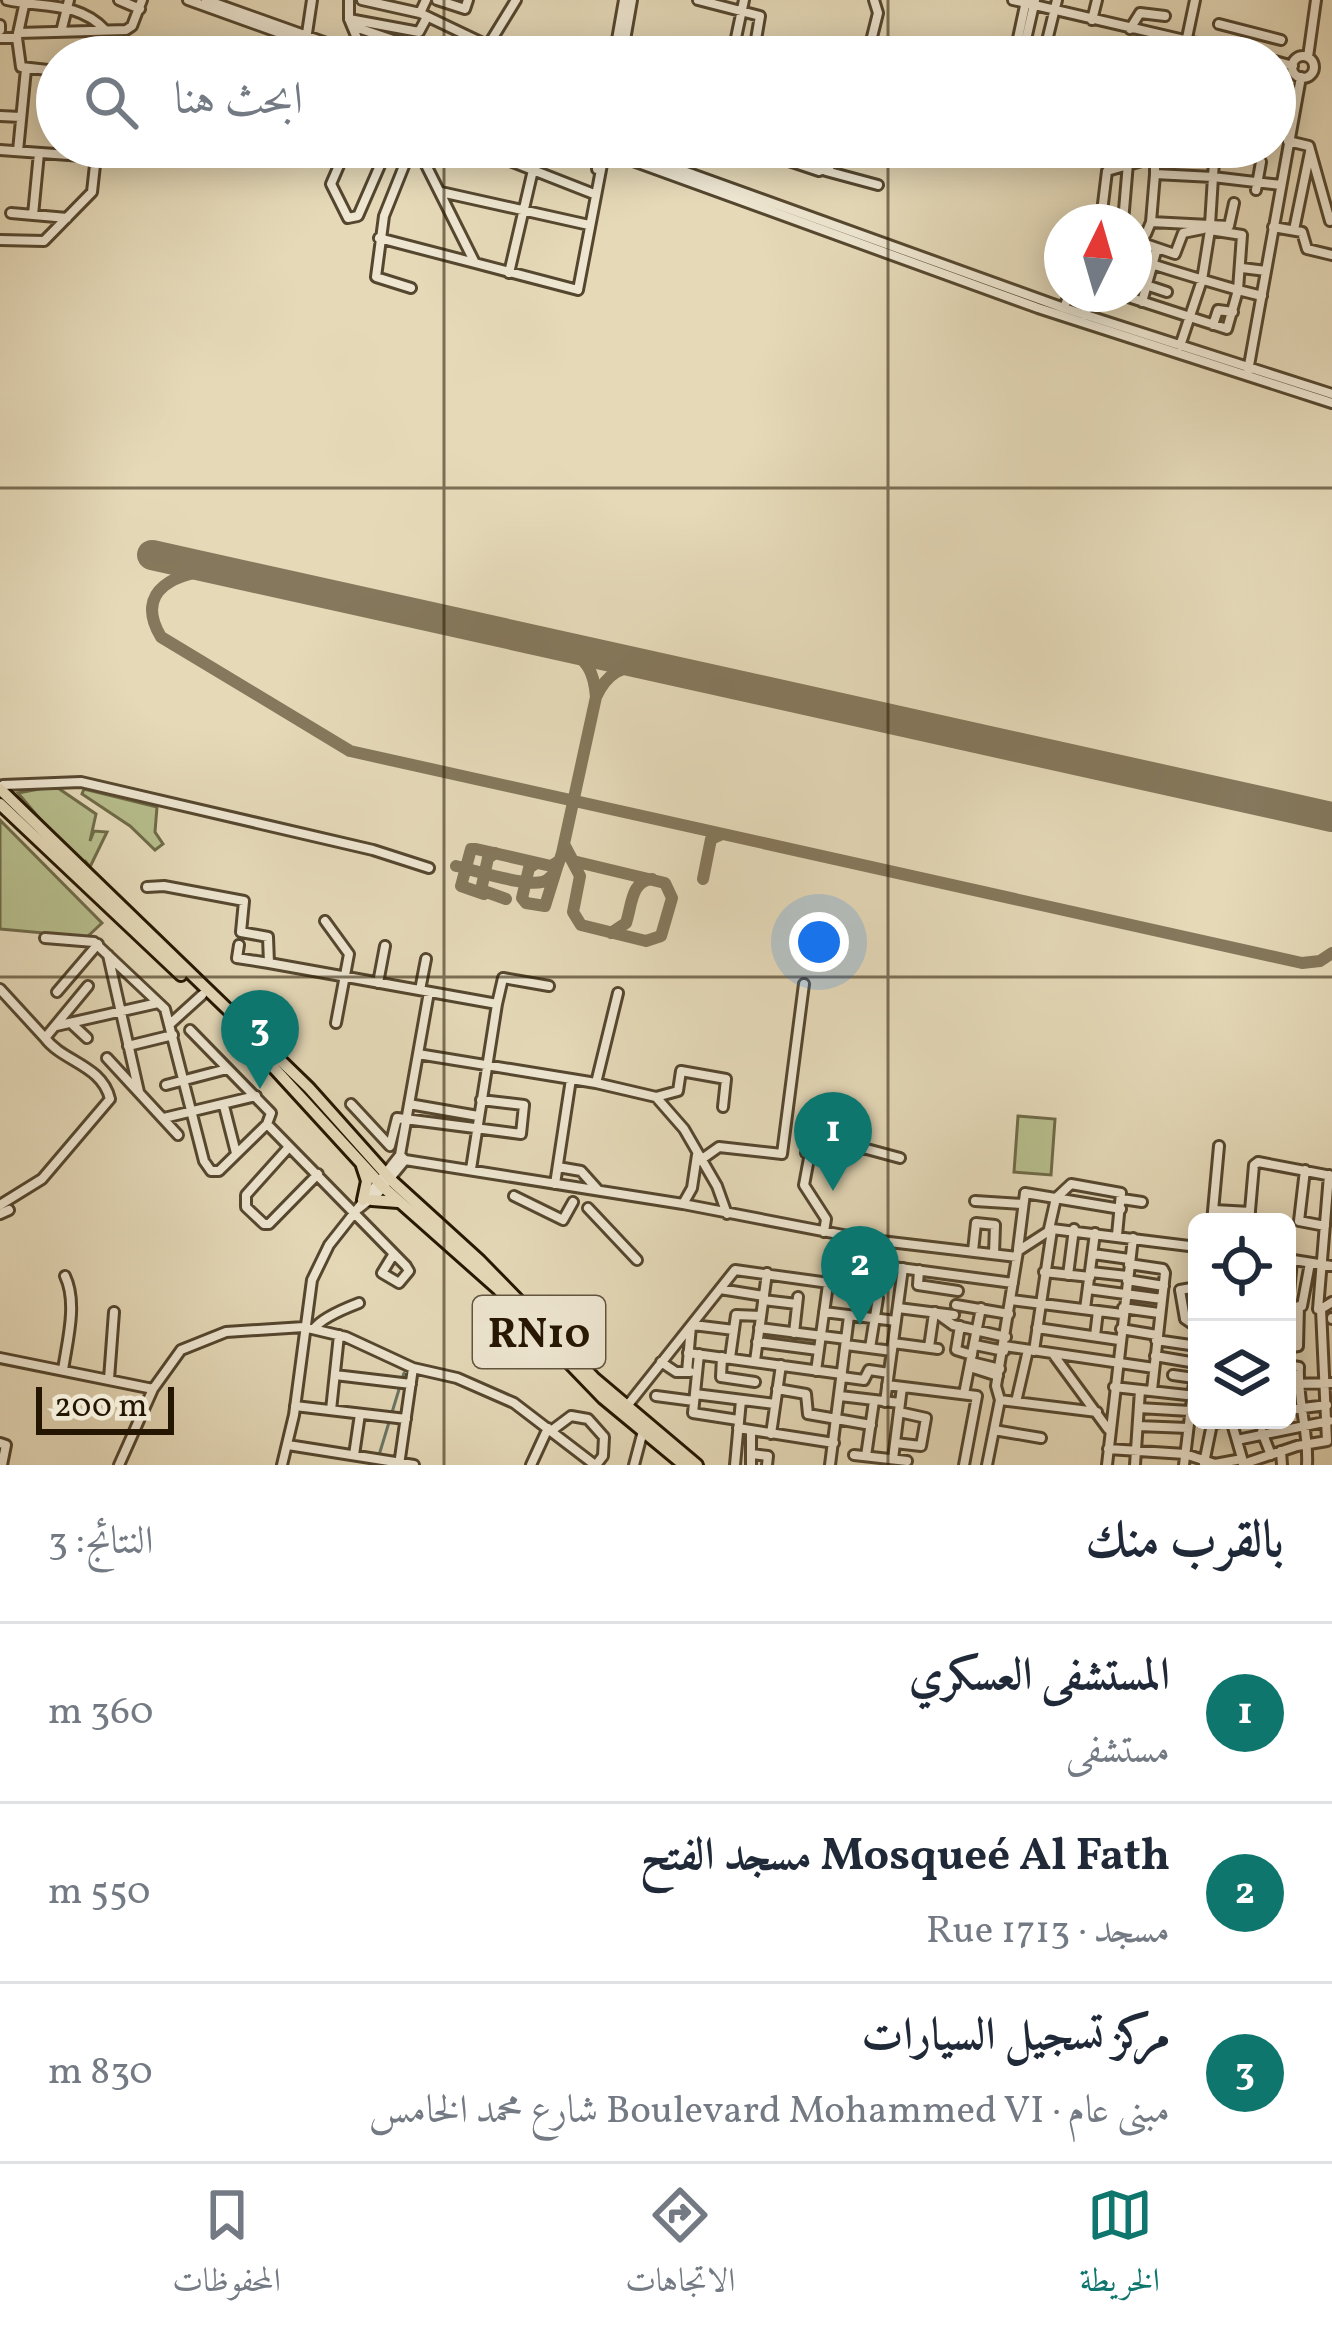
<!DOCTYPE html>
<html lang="ar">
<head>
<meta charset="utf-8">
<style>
  body { margin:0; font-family:Vollkorn,Amiri,serif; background:#f6f6f7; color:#1f2937; direction:rtl }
  .controls { position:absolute; right:36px; bottom:36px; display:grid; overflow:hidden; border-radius:18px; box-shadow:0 6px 30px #0003 }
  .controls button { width:108px; height:108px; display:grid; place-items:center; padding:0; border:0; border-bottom:3px solid #e0e1e3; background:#fff; color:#1f2937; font:60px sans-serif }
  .compass { position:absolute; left:1044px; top:204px; width:108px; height:108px; border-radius:50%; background:#fff; box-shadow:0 6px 30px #0003; rotate:5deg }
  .scale { position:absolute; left:36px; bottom:30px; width:138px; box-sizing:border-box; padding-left:12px; border:6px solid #251601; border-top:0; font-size:33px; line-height:42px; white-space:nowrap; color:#251601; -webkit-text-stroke:9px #eee6d1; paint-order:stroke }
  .you { position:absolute; left:819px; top:942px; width:42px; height:42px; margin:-30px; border:9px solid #fff; border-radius:50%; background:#1a73e8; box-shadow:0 0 0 18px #1a73e833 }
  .badge { display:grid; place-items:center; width:78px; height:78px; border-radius:50%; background:#0f766e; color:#fff; font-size:39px; font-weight:700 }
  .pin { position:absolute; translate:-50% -99px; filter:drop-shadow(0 3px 6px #0008) }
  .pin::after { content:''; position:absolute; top:63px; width:42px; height:36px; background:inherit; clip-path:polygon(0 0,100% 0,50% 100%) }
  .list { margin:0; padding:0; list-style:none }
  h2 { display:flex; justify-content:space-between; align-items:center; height:156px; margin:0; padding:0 48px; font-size:51px }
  h2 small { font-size:39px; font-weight:400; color:#747a83 }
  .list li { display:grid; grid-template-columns:78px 1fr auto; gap:36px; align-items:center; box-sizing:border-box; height:180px; padding:0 48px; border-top:3px solid #e0e1e3 }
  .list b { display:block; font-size:45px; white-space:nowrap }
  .list p { margin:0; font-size:39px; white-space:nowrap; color:#747a83 }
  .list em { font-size:39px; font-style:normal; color:#747a83 }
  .icon { flex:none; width:66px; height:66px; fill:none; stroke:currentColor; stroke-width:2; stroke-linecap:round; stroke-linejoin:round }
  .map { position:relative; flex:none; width:1332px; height:1465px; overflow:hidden; direction:ltr }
  .search { position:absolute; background:#fff; box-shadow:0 6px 30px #0003; left:36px; right:36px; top:36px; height:132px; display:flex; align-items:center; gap:30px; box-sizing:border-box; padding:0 42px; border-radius:66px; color:#747a83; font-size:45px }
  .sheet { height:696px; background:#fff }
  nav { display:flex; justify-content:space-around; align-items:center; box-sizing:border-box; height:168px; border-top:3px solid #e0e1e3; background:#fff; font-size:33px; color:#747a83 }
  nav a { display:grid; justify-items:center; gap:6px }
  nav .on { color:#0f766e }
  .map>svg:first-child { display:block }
  .green { fill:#b7be8d; stroke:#6e6a47; stroke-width:3 }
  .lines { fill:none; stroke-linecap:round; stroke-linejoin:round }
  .stream { stroke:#697869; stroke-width:3 }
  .taxiway { stroke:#85785c; stroke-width:12 }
  .runway { stroke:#85785c; stroke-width:30 }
  .minor-casing { stroke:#55472f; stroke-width:14 }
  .major-casing { stroke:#251601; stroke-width:16 }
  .minor { stroke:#eee6d1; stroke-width:8 }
  .major { stroke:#e5d9b8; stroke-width:10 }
  .grid { fill:none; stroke:#251601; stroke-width:3; stroke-opacity:0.55 }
  .labels { text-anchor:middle; stroke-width:10; stroke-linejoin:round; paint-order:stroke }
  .shield { fill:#eee6d1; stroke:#61543f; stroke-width:3 }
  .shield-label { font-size:42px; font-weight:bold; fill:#251601 }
</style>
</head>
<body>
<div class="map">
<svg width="1332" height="1465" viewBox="0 0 1332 1465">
  <rect width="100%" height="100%" fill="#e5d9b8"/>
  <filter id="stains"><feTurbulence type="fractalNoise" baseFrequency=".00167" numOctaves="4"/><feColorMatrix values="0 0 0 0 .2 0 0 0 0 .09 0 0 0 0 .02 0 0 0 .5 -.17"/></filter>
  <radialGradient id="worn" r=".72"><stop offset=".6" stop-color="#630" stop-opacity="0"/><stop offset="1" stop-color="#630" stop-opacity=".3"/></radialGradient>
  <path class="green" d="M55 786 96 814 90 841 94 831 107 832 90 867 86 862 83 870 18 793Z
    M84 789 157 807 155 832 163 844 155 850 130 826 82 794Z
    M0 820 102 923 87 937 0 929Z
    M1018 1116 1055 1119 1051 1175 1014 1172Z"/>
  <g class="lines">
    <path class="stream" d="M376 1465 404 1373"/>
    <path class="taxiway" d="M219 570C179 571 132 589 161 637L350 751 1302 963 1320 961 1332 953
      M564 647C587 659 594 671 596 697 607 673 621 666 647 665
      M1324 815 1332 819
      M564 844 573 861 665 883 672 898 661 936 646 941 581 925 573 912 580 876 571 859
      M495 853 488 858 481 890 506 899
      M456 866C475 870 533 890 547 880 556 874 559 862 562 853L596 697
      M703 879 711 839 722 834
      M484 894 461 886 471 849H476L551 866 559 861 545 906 526 903 522 898 529 868 536 863
      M611 933 626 923C632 905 631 881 652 879"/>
    <path class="runway" d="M152 555 1332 817"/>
    <g class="minor-casing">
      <path id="minor" d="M7 0C41 8 79 1 105 30
        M119 0 140 9
        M188 0 347 57
        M206 0 366 57
        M349 0V19L364 55
        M362 0 420 13 487 45
        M437 0 465 9 468 0
        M698 0 760 16 753 57
        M1013 0 1257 57
        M420 13 426 0
        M349 19 419 32 427 17
        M1092 20 1097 0
        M1219 24 1281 40
        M0 25V30
        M352 26 443 57
        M1130 29 1140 13 1165 16
        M61 32 69 0
        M18 33 126 30 132 26 142 0
        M0 38H17L25 1
        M17 38 21 67 57 71
        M306 40 312 0
        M1292 67a11 11 0 1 1 22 0a11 11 0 1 1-22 0Z
        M481 57 516 0
        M614 57 624 0
        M622 57 632 0
        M692 57 695 51 722 57
        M732 57 744 0
        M867 57 878 13 874 0
        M1014 57 1026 1
        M1022 57 1035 0
        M1043 57 1057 0
        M1148 57 1150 49
        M1183 57 1195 0
        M1308 57 1316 0
        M1275 61 1293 66
        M48 104 57 105
        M0 116 21 117
        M1288 141 1309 146 1330 221
        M347 147 331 184 348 218 358 216 388 147
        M474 147 594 194
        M617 147 1064 308 1332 394
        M747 147 819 171 829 168 837 147
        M0 150 96 157
        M18 151 26 69
        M608 152 1038 308 1332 403
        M422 157 475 263 578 290 604 154
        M1155 157V174L1213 177 1215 147
        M406 161 408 147
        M597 169V153
        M826 171 878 185
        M1256 190 1261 162
        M441 192 589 225
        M11 213 67 218
        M33 215 39 153
        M1115 222 1102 212 1107 171 1187 148
        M1123 222 1128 163
        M1151 222 1155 174
        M1210 225 1213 177 1281 185
        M1273 227 1302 232 1307 249 1332 255
        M1294 230 1310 152
        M1134 231 1146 234 1151 222 1229 226 1234 203
        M379 238 475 263
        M0 240 44 241 92 192 97 147
        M1134 240 1175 254 1183 233 1203 229
        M1134 258C1168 270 1203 280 1238 290L1242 235 1210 230 1202 280 1180 346
        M1242 268 1266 271
        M509 273 533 170
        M1134 281 1167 292
        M411 288 376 277 384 216 406 161 422 157 428 147
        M1119 294 1227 329 1238 290 1262 296
        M1142 302 1157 248
        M1064 308 1069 294
        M1085 315 1092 294
        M1213 325 1218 310 1233 312
        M1248 371 1301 77
        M1 789 3 785 81 782 373 850 429 868
        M147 887 164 886 244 901 241 932 268 937 269 963 497 1004 503 978 549 986
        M325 921 349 954 336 1023
        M45 938 94 942 165 1009 204 1161 211 1171H219L267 1124
        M239 945 237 958 269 963
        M108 955 139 1092
        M378 983 385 946
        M0 989 45 1038 88 986
        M420 990 426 959
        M57 992 98 944
        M170 1024 202 995
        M73 1025 87 1038
        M56 1026 158 1003
        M190 1030 271 1113 267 1124 406 1266 409 1271 399 1283 382 1273 393 1255
        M128 1046 173 1035
        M418 1054 596 1083 656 1097 684 1129 717 1186 727 1214
        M107 1058 178 1135
        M596 1083 618 993
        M166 1085 227 1069
        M656 1097 678 1091 681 1071 726 1079 723 1107
        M351 1104 390 1146 397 1118 521 1134 524 1105 481 1100
        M409 1104 478 1116
        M224 1106 236 1153
        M164 1118 256 1096
        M289 1147 246 1195V1207L264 1224H269L318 1174
        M806 1153 838 1157 863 1148 900 1158
        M810 1153 804 1185 826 1219 824 1232
        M400 1155 405 1160 683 1204 864 1239 1017 1257
        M702 1159 719 1147 782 1154 804 984
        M558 1167 581 1171 598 1190
        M471 1169 497 1004
        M1305 1170 1299 1221 1325 1226
        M555 1184 571 1079
        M514 1196 563 1220 573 1202
        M1122 1199 1142 1202
        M975 1201 1022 1204
        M683 1204 692 1188 697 1155
        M0 1205 42 1179 110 1099C102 1065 63 1062 45 1038
        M359 1208 378 1193 405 1160
        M588 1208 637 1260
        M1214 1210 1250 1212
        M0 1214 9 1210
        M1212 1222 1219 1146
        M1249 1222 1254 1165 1258 1162 1332 1176
        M1049 1229 1056 1198 1071 1184 1121 1193 1117 1235
        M1052 1229 1197 1247
        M1018 1249 1025 1193 1121 1209
        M973 1251 976 1223 995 1225 994 1254
        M1093 1254 1129 1259
        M1287 1259 1332 1266
        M1129 1264 1163 1269 1165 1273 1152 1390
        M885 1266 1013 1283
        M919 1270 918 1285 958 1291
        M1044 1272 1090 1277
        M1091 1272 1127 1276
        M1068 1275 1074 1229
        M1127 1280 1164 1286
        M1197 1287 1180 1290 1185 1319 1197 1327
        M720 1289 764 1296
        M1088 1289 1162 1299
        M763 1300 797 1304
        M1011 1300 1122 1314
        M1288 1304 1292 1260
        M956 1305 1009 1314
        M1302 1306 1310 1263
        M898 1308 954 1315
        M1123 1308 1159 1313
        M1085 1309 1095 1233
        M1318 1309 1329 1175
        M1321 1309 1327 1441
        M1321 1309 1332 1302
        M824 1312 896 1321
        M935 1312 953 1325 1006 1337
        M1332 1319V1318
        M693 1325 734 1330
        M960 1326 956 1350 972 1355
        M759 1328 846 1339
        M1037 1328 1119 1340
        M314 1329C321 1318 346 1308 359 1303
        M1121 1329 1157 1335
        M794 1333 798 1297
        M1095 1336 1098 1311
        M1156 1340 1197 1346
        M757 1342 818 1350
        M893 1343 938 1349
        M846 1345 892 1351
        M975 1345 1004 1351
        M1004 1346 1154 1368
        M929 1347 934 1313
        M1287 1348 1298 1346 1299 1306
        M1034 1351 1052 1230
        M688 1353 842 1374
        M699 1354 693 1413 738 1420
        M1053 1354 1108 1429
        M1155 1356 1196 1363
        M722 1357 721 1377 755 1382
        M0 1358 153 1389
        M730 1358 736 1315 761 1316
        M755 1361 767 1273
        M661 1362 676 1372H690
        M971 1362 1000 1369
        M1287 1365 1299 1367C1297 1401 1309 1431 1307 1465
        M970 1367 998 1376
        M63 1370C67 1342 78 1303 65 1276
        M816 1371 829 1277 851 1280 853 1293 878 1298 870 1348
        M687 1372 691 1326
        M335 1375 411 1384
        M1173 1375 1194 1378
        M842 1377 864 1380 869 1370 889 1373
        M109 1379 114 1312
        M1287 1384 1332 1383
        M887 1385 977 1396 964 1465
        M1114 1387 1196 1396
        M777 1389 806 1394 808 1414 871 1425
        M695 1394 775 1404
        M964 1394 981 1308
        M656 1396 694 1401
        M840 1396 900 1403
        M1000 1400 1097 1412
        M885 1402 903 1268
        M1016 1402 1028 1350
        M295 1406 406 1419
        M627 1406 735 1270 829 1283
        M1139 1408 1190 1411
        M331 1410 339 1335
        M1287 1410 1327 1405
        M1263 1421 1281 1420
        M1138 1426 1188 1428
        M738 1428 834 1443
        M751 1430V1465
        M994 1430 1041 1438
        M551 1431 571 1416 588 1419 604 1437 603 1456 596 1465
        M1262 1432 1271 1455
        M771 1434 781 1365
        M1237 1440 1329 1421
        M0 1443 6 1445 2 1465
        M895 1443 921 1446 926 1418 899 1412
        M288 1445 414 1465
        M1108 1449 1185 1454 1215 1464 1242 1459
        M1281 1451 1282 1465
        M752 1454 768 1456 767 1465
        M354 1455 360 1414
        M854 1455 907 1461
        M866 1456 874 1401
        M893 1459 902 1387
        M1204 1463 1212 1424 1231 1420 1244 1465
        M1243 1464 1297 1446 1327 1441
        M119 1465 153 1389 181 1350 226 1332 304 1327 346 1337 413 1368 457 1378 514 1403 595 1465
        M282 1465 294 1415 312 1280 329 1245 400 1155 429 992
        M399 1465 413 1368
        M531 1465 548 1428
        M634 1465 643 1431
        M735 1465 741 1400
        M830 1465 849 1316
        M987 1465 1000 1400 996 1386 1018 1251 1052 1229
        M1107 1465 1133 1238
        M1135 1465 1140 1390
        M1184 1465 1197 1358"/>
    </g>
    <g class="major-casing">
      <path id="major" d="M0 789 309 1088 392 1181 480 1261 594 1378 697 1465
        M0 804 181 975
        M242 1033 383 1187 498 1289 603 1398 684 1465
        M362 1166 367 1181 363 1200
        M372 1200 398 1202"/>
    </g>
    <use href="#minor" class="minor"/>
    <use href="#major" class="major"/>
  </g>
  <path class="grid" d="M444 0V57M888 0V57M444 147V1465M888 147V1465M0 488H1332M0 977H1332"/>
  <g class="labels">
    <rect class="shield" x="473" y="1296" width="132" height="72" rx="9"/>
    <g class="shield-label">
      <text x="539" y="1347">RN10</text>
    </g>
  </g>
  <rect width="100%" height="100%" filter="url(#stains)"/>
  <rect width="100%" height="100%" fill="url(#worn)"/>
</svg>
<div class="controls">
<button><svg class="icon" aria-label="locate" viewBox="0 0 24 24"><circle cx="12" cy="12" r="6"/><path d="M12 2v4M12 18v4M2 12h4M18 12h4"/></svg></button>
<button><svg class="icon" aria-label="layers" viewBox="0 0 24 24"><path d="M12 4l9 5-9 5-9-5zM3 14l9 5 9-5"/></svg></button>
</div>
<svg class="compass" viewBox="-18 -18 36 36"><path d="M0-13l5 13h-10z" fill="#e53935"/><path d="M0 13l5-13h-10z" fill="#747a83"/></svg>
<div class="scale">200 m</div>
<div class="you"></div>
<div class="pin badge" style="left:833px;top:1191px">1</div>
<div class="pin badge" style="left:860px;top:1325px">2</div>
<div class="pin badge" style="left:260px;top:1089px">3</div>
<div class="search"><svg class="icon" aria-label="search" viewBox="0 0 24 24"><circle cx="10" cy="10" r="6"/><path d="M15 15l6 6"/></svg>ابحث هنا</div>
</div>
<section class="sheet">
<h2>بالقرب منك<small>النتائج: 3</small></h2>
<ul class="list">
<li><span class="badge">1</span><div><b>المستشفى العسكري</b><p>مستشفى</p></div><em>360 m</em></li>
<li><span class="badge">2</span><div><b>Mosqueé Al Fath مسجد الفتح</b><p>مسجد · Rue 1713</p></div><em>550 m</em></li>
<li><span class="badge">3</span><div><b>مركز تسجيل السيارات</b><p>مبنى عام · Boulevard Mohammed VI شارع محمد الخامس</p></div><em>830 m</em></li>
</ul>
</section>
<nav>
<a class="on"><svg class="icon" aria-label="map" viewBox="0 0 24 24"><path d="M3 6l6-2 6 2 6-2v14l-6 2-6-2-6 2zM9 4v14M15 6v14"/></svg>الخريطة</a>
<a><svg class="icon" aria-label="directions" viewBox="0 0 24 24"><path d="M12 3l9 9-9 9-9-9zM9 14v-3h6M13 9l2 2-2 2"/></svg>الاتجاهات</a>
<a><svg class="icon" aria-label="saved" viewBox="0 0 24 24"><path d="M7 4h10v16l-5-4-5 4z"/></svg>المحفوظات</a>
</nav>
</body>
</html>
